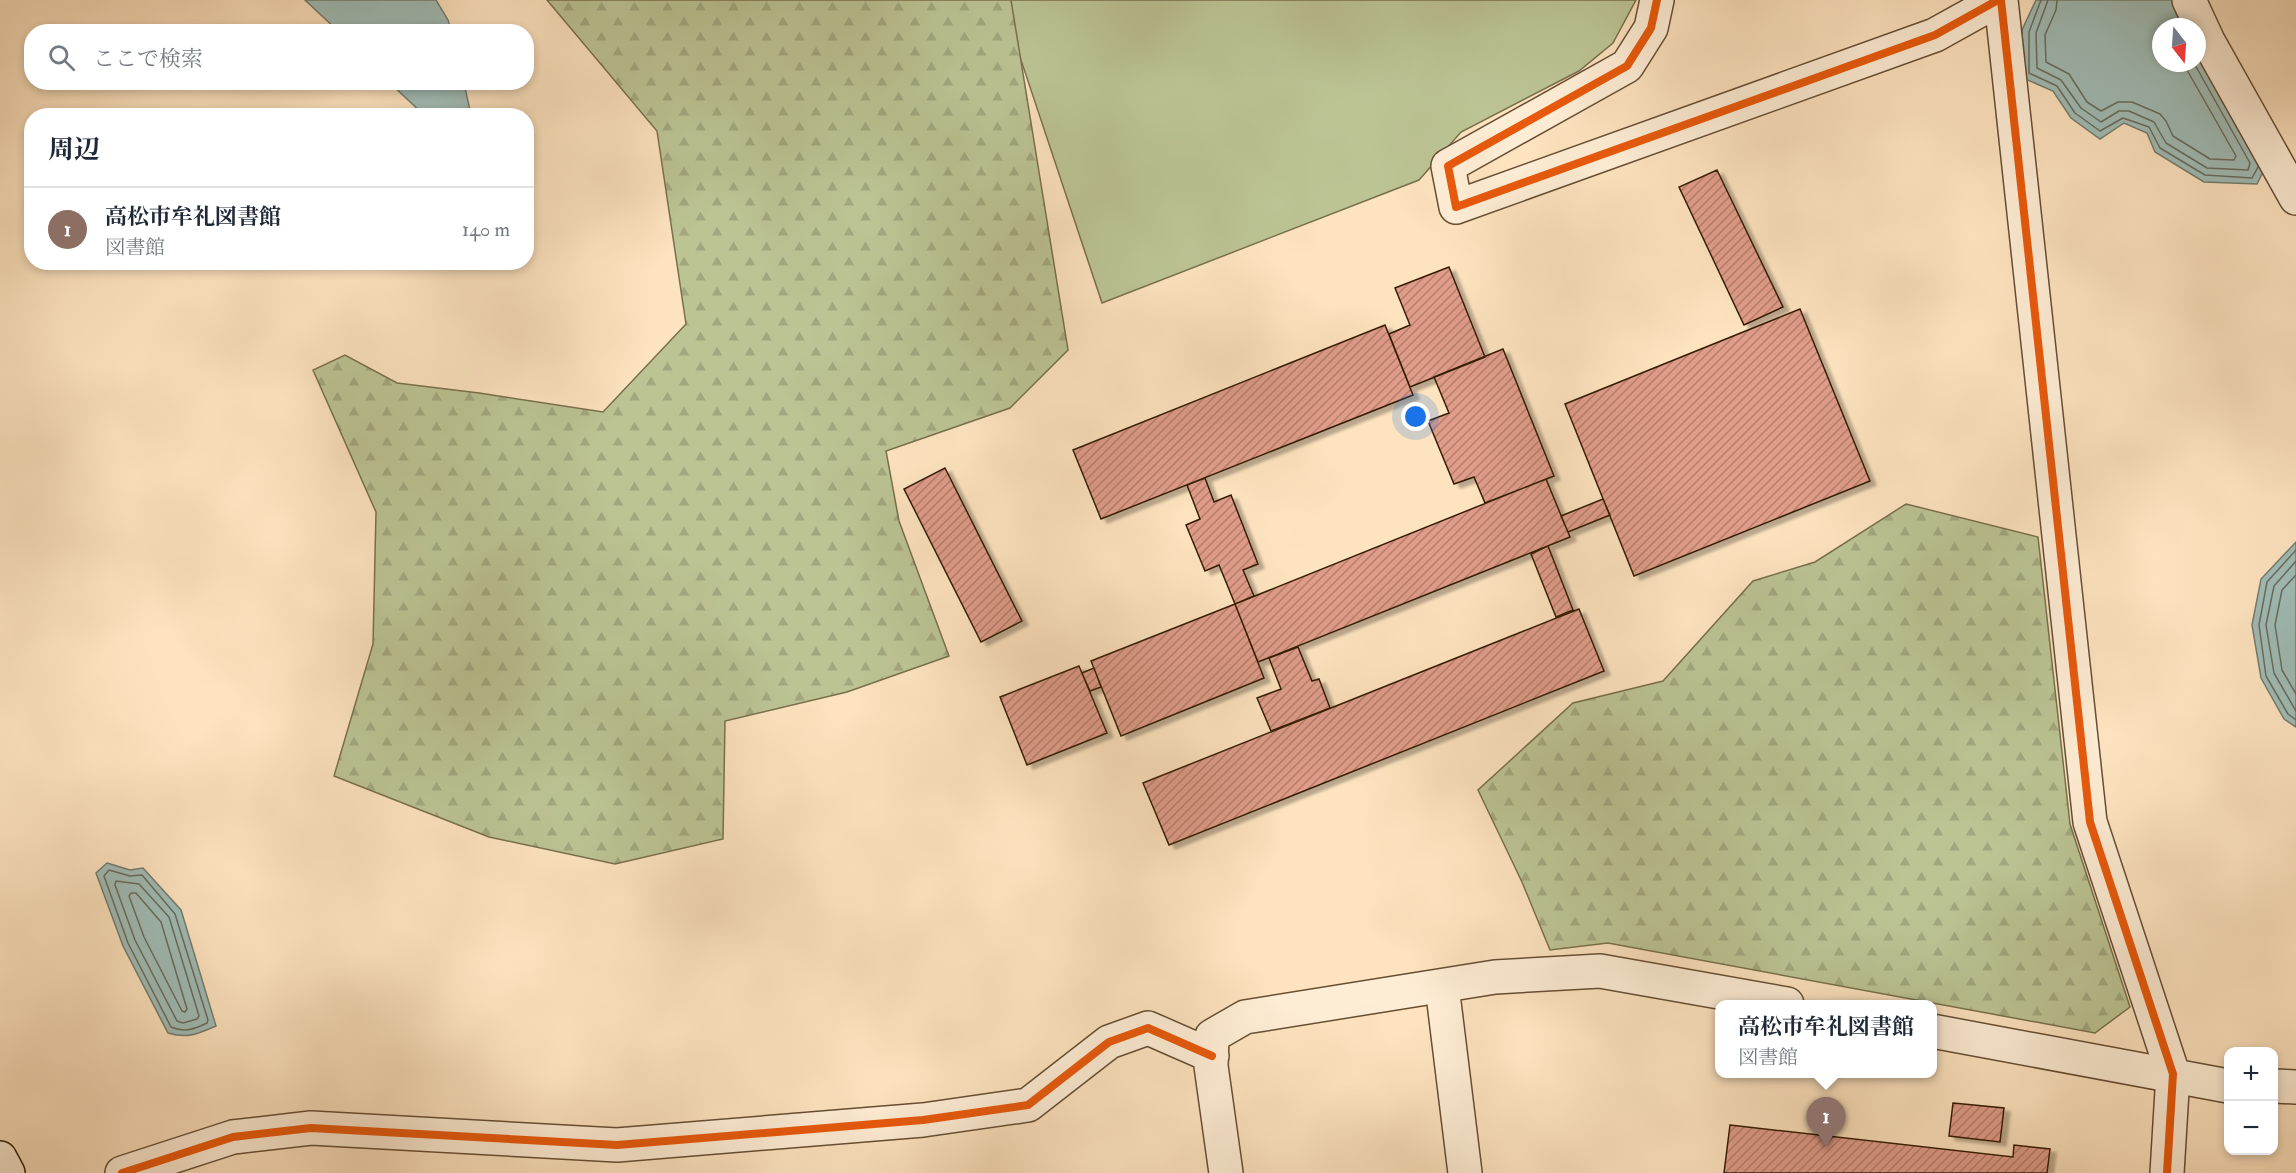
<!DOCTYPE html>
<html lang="ja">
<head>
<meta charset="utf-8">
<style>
  body { margin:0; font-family:"IM FELL Double Pica","Noto Serif JP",serif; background:#f6f6f7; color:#1f2937 }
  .controls { position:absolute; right:18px; bottom:18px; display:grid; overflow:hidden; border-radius:12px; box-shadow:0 3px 9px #0003 }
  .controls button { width:54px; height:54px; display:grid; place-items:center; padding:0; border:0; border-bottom:2px solid #e0e1e3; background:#fff; color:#1f2937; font:30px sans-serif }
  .compass { position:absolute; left:2152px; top:18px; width:54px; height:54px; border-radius:50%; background:#fff; box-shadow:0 3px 9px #0003; rotate:163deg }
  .you { position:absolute; left:1416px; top:417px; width:21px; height:21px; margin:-15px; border:4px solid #fff; border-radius:50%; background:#1a73e8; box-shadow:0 0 0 9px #1a73e833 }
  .badge { display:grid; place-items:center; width:39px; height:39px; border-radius:50%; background:#111827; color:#fff; font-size:20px; font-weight:700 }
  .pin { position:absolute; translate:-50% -50px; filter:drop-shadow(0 2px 3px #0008) }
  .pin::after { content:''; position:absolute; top:32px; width:21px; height:18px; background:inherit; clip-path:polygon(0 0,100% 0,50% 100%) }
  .popup { position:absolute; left:1715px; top:1000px; width:222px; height:78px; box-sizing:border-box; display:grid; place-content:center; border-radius:12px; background:#fff; filter:drop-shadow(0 2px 4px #0005); font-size:20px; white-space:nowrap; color:#747a83 }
  .popup b { font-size:22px; color:#1f2937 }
  .popup::after { content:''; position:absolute; left:50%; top:100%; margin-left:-12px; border:12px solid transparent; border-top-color:#fff }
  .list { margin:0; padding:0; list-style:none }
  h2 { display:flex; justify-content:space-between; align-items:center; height:78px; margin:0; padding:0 24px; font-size:26px }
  h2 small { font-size:20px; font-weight:400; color:#747a83 }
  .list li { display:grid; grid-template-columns:39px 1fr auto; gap:18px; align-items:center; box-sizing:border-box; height:84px; padding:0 24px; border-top:2px solid #e0e1e3 }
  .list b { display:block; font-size:22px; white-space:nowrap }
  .list p { margin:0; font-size:20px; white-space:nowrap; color:#747a83 }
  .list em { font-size:20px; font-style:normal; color:#747a83 }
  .icon { flex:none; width:33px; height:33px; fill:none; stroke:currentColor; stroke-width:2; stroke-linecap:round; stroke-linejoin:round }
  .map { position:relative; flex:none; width:2296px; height:1173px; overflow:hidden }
  .search { position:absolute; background:#fff; box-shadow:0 3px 9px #0003; left:24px; top:24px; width:510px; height:66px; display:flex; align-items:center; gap:15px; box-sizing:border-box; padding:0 21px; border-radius:24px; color:#747a83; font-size:22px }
  .panel { position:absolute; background:#fff; box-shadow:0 3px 9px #0003; left:24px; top:108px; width:510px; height:162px; border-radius:24px }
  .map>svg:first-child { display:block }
  .grass { fill:#bcc494; stroke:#78704c; stroke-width:1.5 }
  .forest { fill:url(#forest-firs); stroke:#78704c; stroke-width:1.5 }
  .water { fill:#a0bdb7; stroke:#757d6f; stroke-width:1.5 }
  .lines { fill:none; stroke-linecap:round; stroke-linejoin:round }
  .shore { stroke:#6a6c5e; stroke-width:1.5 }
  .building { fill:url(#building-hatch); stroke:#351c04; stroke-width:1.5; filter:url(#shadow) }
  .street-casing { stroke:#674e33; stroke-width:36 }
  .secondary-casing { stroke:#351c04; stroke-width:36 }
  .street { stroke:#feedd5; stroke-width:33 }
  .secondary { stroke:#feedd5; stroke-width:33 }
  .cycleway-casing { stroke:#feedd5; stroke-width:11 }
  .cycleway { stroke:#e8590c; stroke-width:8 }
</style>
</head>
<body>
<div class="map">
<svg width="2296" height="1173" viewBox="0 0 2296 1173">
  <defs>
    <pattern id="forest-firs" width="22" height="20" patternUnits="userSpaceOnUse" patternTransform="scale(1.5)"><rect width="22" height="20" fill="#bcc494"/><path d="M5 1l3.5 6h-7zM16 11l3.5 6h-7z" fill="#a2a87e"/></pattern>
    <pattern id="building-hatch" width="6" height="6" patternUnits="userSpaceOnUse" patternTransform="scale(1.5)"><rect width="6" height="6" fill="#df9c89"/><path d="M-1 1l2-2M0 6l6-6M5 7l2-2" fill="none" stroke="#b67e6e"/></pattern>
    <filter id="shadow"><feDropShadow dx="6" dy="4" stdDeviation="1.5" flood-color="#0004"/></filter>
  </defs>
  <rect width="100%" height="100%" fill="#fde3bf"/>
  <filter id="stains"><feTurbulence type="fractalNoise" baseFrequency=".00333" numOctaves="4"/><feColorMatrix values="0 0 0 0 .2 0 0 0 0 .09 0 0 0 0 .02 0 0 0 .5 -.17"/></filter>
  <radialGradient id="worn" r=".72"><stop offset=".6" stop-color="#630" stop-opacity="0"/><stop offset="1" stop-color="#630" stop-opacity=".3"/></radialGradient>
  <path class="grass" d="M1001 0H1636L1613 43 1579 71 1461 132 1419 180 1102 303Z"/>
  <path class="forest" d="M547 0H1011L1068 350 1010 408 886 451 899 521 949 656 847 692 725 721 723 839 615 864 489 837 334 776 373 644 376 512 313 370 345 355 397 383 479 393 603 412 686 324 657 131Z
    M1906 504 2038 537 2070 824 2130 1007 2095 1033 1608 943 1550 950 1522 882 1478 790 1573 703 1663 681 1753 581 1815 562Z"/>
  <path class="water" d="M305 0H436L448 20 451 31H338Z
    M2036 0H2175L2189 27H2161V63H2197V42L2267 164 2257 184 2204 182 2155 152 2147 133 2124 123 2100 139 2071 118 2053 91 2023 78 2022 30Z
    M390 83H464L471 115H424Z
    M2296 542V727L2284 719 2261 678 2252 625 2261 579Z
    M107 863 130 870 143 868 181 910 216 1026C197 1034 188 1039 168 1033L123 946 96 873Z"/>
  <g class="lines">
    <path class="shore" d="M2041 0 2029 32V73L2057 86 2075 113 2100 131 2123 118 2149 127 2160 148 2205 175 2252 178 2258 167
      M2048 0 2036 33 2037 68 2061 80 2081 108 2101 122 2119 111H2129L2154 122 2166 143 2207 168 2248 170 2250 163 2194 63
      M2057 0 2056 10 2045 35 2046 62 2069 74 2087 102 2101 111 2118 102H2132L2160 114 2166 121 2173 136 2210 159 2234 160 2236 156 2183 63
      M2296 550 2267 582 2259 625 2266 676 2288 714 2296 720
      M2296 561 2274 586 2266 625 2274 673 2296 711
      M2296 575 2282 590 2275 625 2282 670 2296 694
      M109 870 130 876 142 875 175 914 208 1020 207 1023C195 1029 184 1033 171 1027L128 943 104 876Z
      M116 881 139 884 169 917 199 1016 197 1019 183 1023 177 1021 135 940 115 885Z
      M131 893H136L161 922 187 1009 185 1012 182 1011 144 937 129 896Z"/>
  </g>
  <path class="building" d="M1717 170 1783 307 1744 325 1679 187Z
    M1449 267 1485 357 1410 387 1389 334 1410 325 1395 288Z
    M1800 309 1870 481 1634 576 1565 404Z
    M1385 325 1413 395 1101 519 1073 450Z
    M1503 349 1554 476 1485 503 1474 477 1454 484 1428 421 1449 413 1434 377Z
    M945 468 1022 621 981 642 904 489Z
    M1205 478 1214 502 1231 495 1258 564 1243 570 1254 596 1235 604 1219 565 1205 571 1186 525 1200 519 1187 485Z
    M1546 479 1570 537 1258 662 1235 604Z
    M1603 499 1610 515 1568 532 1561 516Z
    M1548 546 1573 610 1556 617 1531 554Z
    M1235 604 1264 678 1121 736 1091 661Z
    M1579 609 1604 671 1169 845 1143 783Z
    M1298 647 1312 681 1319 679 1330 708 1271 731 1257 698 1281 689 1269 658Z
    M1079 666 1107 733 1027 765 1000 697Z
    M1094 668 1101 687 1090 691 1082 673Z
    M1953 1103 2004 1108 2000 1142 1949 1136Z
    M1730 1125 2013 1157 2014 1145 2050 1149 2047 1173H1724Z"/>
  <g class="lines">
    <g class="street-casing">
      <path id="street" d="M1657 0 1651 28 1627 66 1448 166 1456 207 1935 35 1998 0
        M2001 0 2090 822 2173 1074 2167 1173
        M2189 0 2208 41 2296 198
        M1442 986 1465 1173
        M1932 1031 2228 1086
        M2274 1086 2296 1087
        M122 1173 233 1137 311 1128 617 1145 923 1120 1028 1105 1109 1042 1148 1028 1212 1056
        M1226 1173 1211 1066 1212 1036 1245 1017 1495 977 1600 971 1787 1004"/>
    </g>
    <g class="secondary-casing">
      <path id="secondary" d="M0 1158 8 1173"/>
    </g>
    <use href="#street" class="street"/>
    <use href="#secondary" class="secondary"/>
    <g class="cycleway-casing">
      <path id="cycleway" d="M1657 0 1651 28 1627 66 1448 166 1456 207 1935 35 1998 0
        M2001 0 2090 822 2173 1074 2167 1173
        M122 1173 233 1137 311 1128 617 1145 923 1120 1028 1105 1109 1042 1148 1028 1212 1056"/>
    </g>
    <use href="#cycleway" class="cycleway"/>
  </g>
  <rect width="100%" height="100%" filter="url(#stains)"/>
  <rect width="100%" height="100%" fill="url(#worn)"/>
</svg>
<div class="controls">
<button>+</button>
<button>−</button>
</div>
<svg class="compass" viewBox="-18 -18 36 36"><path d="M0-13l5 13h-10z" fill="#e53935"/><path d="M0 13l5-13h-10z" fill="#747a83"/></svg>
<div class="you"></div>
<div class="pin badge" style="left:1826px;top:1147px;background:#8d6e63">1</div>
<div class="popup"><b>高松市牟礼図書館</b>図書館</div>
<div class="search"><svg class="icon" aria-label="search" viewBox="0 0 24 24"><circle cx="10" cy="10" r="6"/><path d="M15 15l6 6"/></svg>ここで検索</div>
<section class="panel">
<h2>周辺<small></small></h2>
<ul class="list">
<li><span class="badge" style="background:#8d6e63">1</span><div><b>高松市牟礼図書館</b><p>図書館</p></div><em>140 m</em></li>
</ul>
</section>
</div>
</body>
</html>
